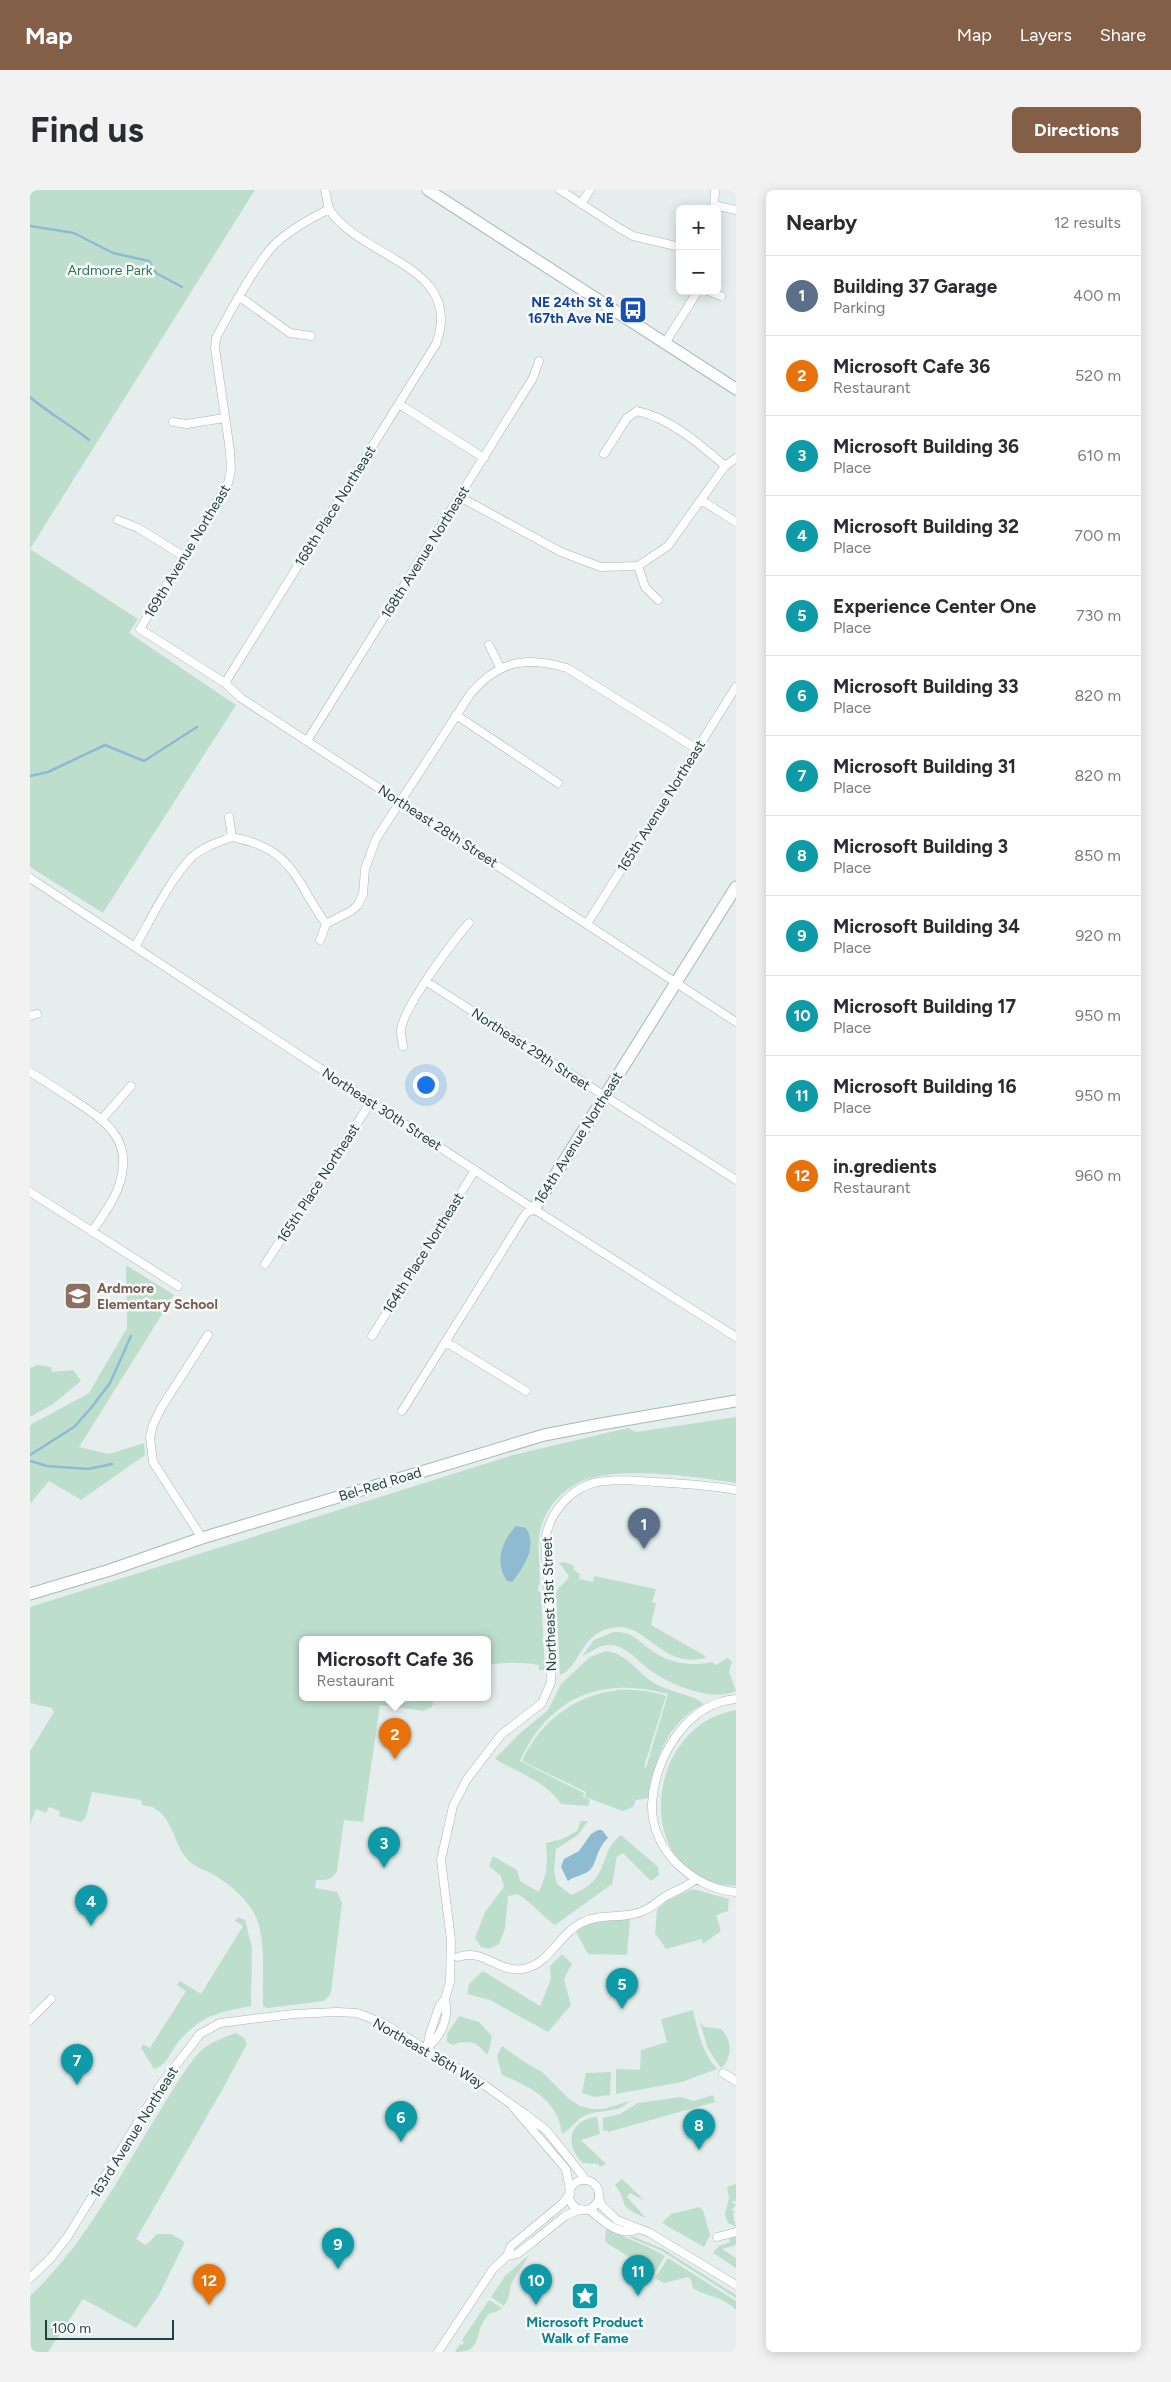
<!DOCTYPE html>
<html lang="en">
<head>
<meta charset="utf-8">
<style>
  body { margin:0; font-family:Figtree,sans-serif; background:#f2f2f3; color:#2b2b33 }
  .controls { position:absolute; right:15px; top:15px; display:grid; overflow:hidden; border-radius:8px; box-shadow:0 2px 12px #0003 }
  .controls button { width:45px; height:45px; display:grid; place-items:center; padding:0; border:0; border-bottom:1px solid #e1e1e2; background:#fff; color:#2b2b33; font:25px sans-serif }
  .scale { position:absolute; left:15px; bottom:12px; width:129px; box-sizing:border-box; padding-left:5px; border:2px solid #24403e; border-top:0; font-size:14px; line-height:18px; white-space:nowrap; color:#24403e; -webkit-text-stroke:4px #f6faf9; paint-order:stroke }
  .you { position:absolute; left:395px; top:894px; width:18px; height:18px; margin:-12px; border:4px solid #fff; border-radius:50%; background:#1a73e8; box-shadow:0 0 0 8px #1a73e833 }
  .badge { display:grid; place-items:center; width:32px; height:32px; border-radius:50%; background:#845f47; color:#fff; font-size:16px; font-weight:700 }
  .pin { position:absolute; translate:-50% -41px; filter:drop-shadow(0 1px 2px #0008) }
  .pin::after { content:''; position:absolute; top:26px; width:18px; height:15px; background:inherit; clip-path:polygon(0 0,100% 0,50% 100%) }
  .popup { position:absolute; left:269px; top:1446px; width:192px; height:65px; box-sizing:border-box; display:grid; place-content:center; border-radius:8px; background:#fff; filter:drop-shadow(0 1px 4px #0005); font-size:16px; white-space:nowrap; color:#7c7c81 }
  .popup b { font-size:19px; color:#2b2b33 }
  .popup::after { content:''; position:absolute; left:50%; top:100%; margin-left:-10px; border:10px solid transparent; border-top-color:#fff }
  .list { margin:0; padding:0; list-style:none }
  h2 { display:flex; justify-content:space-between; align-items:center; height:65px; margin:0; padding:0 20px; font-size:21px }
  h2 small { font-size:16px; font-weight:400; color:#7c7c81 }
  .list li { display:grid; grid-template-columns:32px 1fr auto; gap:15px; align-items:center; box-sizing:border-box; height:80px; padding:0 20px; border-top:1px solid #e1e1e2 }
  .list b { display:block; font-size:19px; white-space:nowrap }
  .list p { margin:0; font-size:16px; white-space:nowrap; color:#7c7c81 }
  .list em { font-size:16px; font-style:normal; color:#7c7c81 }
  .map { position:relative; flex:none; width:706px; height:2162px; overflow:hidden; border-radius:8px }
  header { display:flex; align-items:center; gap:30px; box-sizing:border-box; height:70px; padding:0 25px; background:#845f47; color:#fff }
  header strong { font-size:24px }
  nav { display:flex; gap:28px; margin-inline-start:auto; font-size:18px }
  .intro { display:flex; align-items:center; justify-content:space-between; box-sizing:border-box; height:120px; padding:0 30px }
  h1 { margin:0; font-size:35px }
  .button { padding:12px 22px; border-radius:8px; background:#845f47; color:#fff; font-size:18px; font-weight:700 }
  main { display:flex; gap:30px; padding:0 30px }
  aside { flex:1; background:#fff; border-radius:8px; box-shadow:0 2px 12px #0003 }
  .map>svg:first-child { display:block }
  .green { fill:#bedecd }
  .water { fill:#8ebad2 }
  .lines { fill:none; stroke-linecap:round; stroke-linejoin:round }
  .stream { stroke:#8ebad2; stroke-width:2.5 }
  .street-casing { stroke:#a7b6b4; stroke-width:9 }
  .secondary-casing { stroke:#a3bab6; stroke-width:13 }
  .street { stroke:#fff; stroke-width:8 }
  .secondary { stroke:#fff; stroke-width:11 }
  .labels { text-anchor:middle; stroke-width:5; stroke-linejoin:round; paint-order:stroke }
  .park-label { font-size:14px; fill:#2e7658; stroke:#f6faf9 }
  .transit-label { font-size:14px; font-weight:bold; fill:#164399; stroke:#f6faf9; text-anchor:end }
  .street-label { font-size:14px; fill:#24403e; stroke:#f6faf9 }
  .education-label { font-size:14px; font-weight:bold; fill:#785e54; stroke:#f6faf9; text-anchor:start }
  .culture-label { font-size:14px; font-weight:bold; fill:#0d838f; stroke:#f6faf9 }
</style>
</head>
<body>
<header>
<strong>Map</strong>
<nav><a>Map</a><a>Layers</a><a>Share</a></nav>
</header>
<div class="intro"><h1>Find us</h1><a class="button">Directions</a></div>
<main>
<div class="map">
<svg width="706" height="2162" viewBox="0 0 706 2162">
  <rect width="100%" height="100%" fill="#e5eeec"/>
  <path class="green" d="M0 0H225L0 359Z
    M0 359 108 429 99 443 206 515 73 723 0 677Z
    M96 1075 144 1105 49 1257 79 1264 114 1253 115 1265 51 1310 19 1291 0 1314V1235L59 1203 97 1138Z
    M8 1175 21 1177 22 1182 43 1180 51 1191 23 1214 0 1227V1178Z
    M706 1227V1293C668 1287 585 1275 550 1292 531 1301 517 1317 511 1337 506 1354 510 1372 510 1390 510 1395 508 1396 508 1401L511 1402 515 1480H509V1475C491 1472 476 1472 458 1475V1450H272V1508H404L402 1517 394 1521 350 1515 333 1632 314 1630 307 1681C301 1691 296 1690 286 1690L285 1698 307 1702 312 1713 301 1802 299 1806 294 1811 237 1818 233 1816C232 1788 236 1758 228 1732 222 1713 201 1695 184 1685 175 1680 165 1677 158 1670 140 1649 143 1618 112 1615L111 1610 62 1602 56 1627 51 1632 29 1626 30 1621 19 1617 16 1623 6 1619 0 1634V1561L24 1522 22 1518 0 1513V1417L483 1265 598 1238 606 1242Z
    M533 1372 543 1375 544 1380 550 1384 549 1389 563 1392 564 1386 626 1399 622 1412 626 1413 621 1435 677 1467C637 1481 617 1437 590 1437 550 1438 551 1478 530 1485L526 1403C529 1395 536 1393 539 1386L529 1373Z
    M583 1442C599 1441 606 1448 618 1458 638 1473 658 1477 682 1472L686 1475 697 1468 702 1471 699 1482 706 1501C682 1513 635 1493 616 1477 605 1468 595 1456 581 1455 569 1454 562 1462 552 1466L564 1450Z
    M576 1461C596 1463 607 1482 624 1493 638 1502 662 1504 674 1514 637 1532 624 1570 619 1608L606 1610 603 1617 593 1621 555 1607 556 1602 492 1571C517 1515 578 1486 636 1506L614 1577 616 1578 638 1504C571 1486 519 1507 490 1571L554 1603 553 1607 560 1610 558 1616 531 1614C518 1593 486 1581 465 1569L488 1545 518 1520 531 1494 560 1467Z
    M706 1520V1696C600 1693 612 1535 706 1520Z
    M551 1631H558L548 1645 526 1659 524 1680 527 1694 541 1705C582 1690 567 1663 591 1645L628 1677 629 1685 621 1691 593 1663 587 1666 582 1694 525 1735C511 1725 502 1713 488 1704L478 1706 475 1739 469 1754 459 1759 451 1757 445 1748 455 1722 474 1697 471 1686 459 1676 463 1666 487 1680 490 1691 509 1702C517 1685 518 1672 516 1653L532 1649 547 1641Z
    M663 1699 699 1709 698 1721 686 1725 691 1741 673 1754 672 1749 636 1759 625 1743 627 1719 638 1710Z
    M208 1727 215 1730 222 1758 221 1816C189 1822 172 1825 149 1851 141 1860 138 1875 124 1879L111 1858 113 1854 120 1858 156 1801 147 1795 150 1791 171 1804 213 1736 205 1731Z
    M600 1729 597 1765 558 1764 546 1742C562 1729 581 1731 600 1729Z
    M532 1764 542 1774 534 1789 541 1815 518 1842 460 1810 437 1804 439 1794 453 1781 510 1816 521 1789 520 1776Z
    M663 1820C668 1842 672 1862 687 1879L652 1892 586 1904V1879L610 1880 611 1860 637 1852 631 1829Z
    M429 1826 449 1832 462 1846 459 1861 457 1865C447 1852 438 1849 423 1855L417 1852V1844Z
    M670 1832 674 1837 691 1839C702 1849 703 1868 691 1878L678 1859Z
    M206 1843 214 1848 217 1854 191 1902 106 2049 116 2055 127 2044H141L155 2052 129 2105 106 2138 53 2109 18 2162H1L0 2106C53 2056 87 1991 125 1929 138 1908 151 1884 167 1865 177 1853 192 1848 206 1843Z
    M472 1856 493 1871 512 1882 539 1909 550 1916 562 1919H573L600 1911C586 1925 571 1918 554 1926 546 1930 541 1939 532 1944 528 1910 501 1897 472 1885L467 1866Z
    M581 1882 580 1905 565 1907 552 1903 556 1883Z
    M683 1905 685 1912 578 1942 577 1940 573 1941V1928L590 1924 608 1913 651 1907 664 1911Z
    M567 1927 570 1944 551 1950 576 1974 570 1977 568 1974 553 1973C533 1955 540 1929 567 1927Z
    M592 1989 615 2011 600 2003 597 2007 616 2028C584 2015 600 2014 585 1995Z
    M706 1994V2011H701L706 2015 701 2020 704 2021 703 2026 706 2037 698 2033 695 2024 699 2008 697 1997Z
    M670 2017 673 2020 680 2045 674 2057 632 2033 641 2024Z
    M576 2039 616 2056 635 2066 623 2086 613 2078 607 2067 604 2066 602 2069 577 2053 575 2051Z
    M602 2046 633 2059 706 2105V2108L632 2061 599 2047Z
    M706 2046V2055L692 2059 706 2068V2078L683 2063 689 2056 700 2052 699 2048Z
    M499 2065 481 2094 478 2109 474 2116 461 2107 475 2086Z
    M638 2068 706 2111V2120C692 2105 678 2108 663 2098L661 2089 658 2087 634 2093 625 2088Z
    M459 2110 472 2118C468 2122 462 2122 458 2125 442 2143 455 2162 425 2162L430 2154 432 2155 434 2152 432 2150Z"/>
  <path class="water" d="M486 1336 496 1338C508 1356 494 1377 482 1392L477 1391C464 1372 472 1351 486 1336Z
    M568 1640H572L578 1648C566 1659 567 1673 560 1680 553 1686 544 1686 538 1691L531 1677 534 1669 549 1661 561 1644Z"/>
  <g class="lines">
    <path class="stream" d="M0 36 44 43 83 63 119 71 126 83 152 97
      M0 207C18 223 40 234 59 250
      M0 586 18 582 75 555 114 571 167 537
      M0 1265 44 1237 61 1218 80 1193 101 1146
      M0 1271 17 1276 58 1279 82 1274"/>
    <g class="street-casing">
      <path id="street" d="M295 0 299 19C280 29 261 39 245 54 227 72 198 125 186 148L185 158 200 261 201 280 198 293 110 439 195 493 211 508 706 832
        M530 0 589 38 603 46 650 57
        M551 14 560 0
        M684 15 706 20
        M684 19 685 0
        M678 101 691 106
        M210 107 260 143 281 146
        M635 153 668 101
        M369 214 454 268
        M607 221C640 228 671 255 695 276
        M143 232 157 234 194 228
        M574 264 597 228 607 221
        M430 307 531 362 552 370 571 377 608 376 615 397 628 410
        M671 310 706 332
        M88 330 108 338 155 367
        M608 376 638 356 695 276 706 268
        M459 455 470 477
        M195 493 406 154C435 75 332 70 299 19
        M426 525 528 593
        M277 551 503 188 509 171
        M199 627 202 647C264 659 264 689 296 734
        M0 688 504 1019 706 1147
        M557 734 706 497
        M290 750 296 734 321 721 328 715 333 704 335 679 346 649 441 503C470 470 496 466 537 478L667 559
        M105 757C121 729 139 691 161 668 172 657 189 652 202 647
        M397 792 706 990
        M0 826 7 824
        M373 856C372 851 371 845 371 840 373 818 423 751 439 733
        M0 882C15 891 30 901 45 911 76 931 103 950 90 992 85 1010 72 1026 62 1042
        M72 929 101 896
        M0 1002 148 1096
        M235 1074 341 912
        M342 1146 445 980
        M416 1152 496 1201
        M372 1221 496 1023 504 1019
        M172 1348 123 1272 120 1247 123 1235 131 1218 178 1145
        M706 1509C657 1513 624 1568 622 1614 621 1660 662 1698 706 1702
        M428 1767C455 1758 467 1783 493 1779 519 1775 529 1744 551 1733 568 1724 585 1728 603 1724 616 1722 623 1715 633 1708 645 1700 654 1699 666 1689
        M0 1830 21 1809
        M397 1858 400 1843 409 1817 415 1809 420 1792 421 1750 411 1670 423 1616 437 1589 464 1554 472 1544 512 1513 521 1492 522 1461 515 1350C520 1320 544 1293 576 1291 592 1289 610 1291 626 1292 653 1294 679 1295 706 1300
        M397 1858C412 1845 419 1829 415 1809
        M693 1883 706 1891
        M484 1918 536 1979 540 2000
        M539 2005a15 15 0 1 1 30 0a15 15 0 1 1-30 0Z
        M569 2008 572 2016 587 2030 620 2043 706 2095
        M559 2019C572 2030 589 2048 608 2039
        M687 2047 706 2042
        M477 2066 481 2056 532 2014 540 2004
        M0 2088 21 2068 38 2046 130 1896 170 1844 190 1833 263 1824 307 1822 327 1823 353 1833 447 1890 495 1924 517 1941 556 1990
        M408 2162 463 2079 477 2066 487 2064 504 2051 535 2026 551 2019"/>
    </g>
    <g class="secondary-casing">
      <path id="secondary" d="M398 0 706 199
        M504 1019 706 697
        M0 1404 80 1380 172 1348 514 1245 571 1234 706 1211"/>
    </g>
    <use href="#street" class="street"/>
    <use href="#secondary" class="secondary"/>
  </g>
  <defs>
    <g id="bus-square" transform="scale(1.4375)"><rect x="-9" y="-9" width="18" height="18" rx="4" fill="#1a4fb4" stroke="#f6faf9"/><path d="M-5-6H5V4H4V6H2V4H-2V6H-4V4H-5ZM-3.5-4V0h7V-4ZM-3.5 1.2v1.5H-2V1.2ZM2 1.2v1.5H3.5V1.2Z" fill="#fff"/></g>
    <g id="school-square" transform="scale(1.4375)"><rect x="-9" y="-9" width="18" height="18" rx="4" fill="#8d6e63" stroke="#f6faf9"/><path d="M0-5L7-2L0 1L-7-2ZM-4 1L0 2.5L4 1V4Q0 6-4 4Z" fill="#fff"/></g>
    <g id="sight-square" transform="scale(1.4375)"><rect x="-9" y="-9" width="18" height="18" rx="4" fill="#0f9aa8" stroke="#f6faf9"/><path d="M0-6L1.8-2.2L6-1.7L2.9 1.2L3.7 5.4L0 3.3L-3.7 5.4L-2.9 1.2L-6-1.7L-1.8-2.2Z" fill="#fff"/></g>
  </defs>
  <g fill-rule="evenodd">
    <use href="#bus-square" x="603" y="120"/>
    <use href="#school-square" x="48" y="1106"/>
    <use href="#sight-square" x="555" y="2106"/>
  </g>
  <g class="labels">
    <g class="park-label">
      <text x="80" y="85">Ardmore Park</text>
    </g>
    <g class="transit-label">
      <text x="584" y="117">NE 24th St &amp;<tspan x="584" dy="16">167th Ave NE</tspan></text>
    </g>
    <g class="street-label">
      <text transform="translate(305 316) rotate(-58)" y="5">168th Place Northeast</text>
      <text transform="translate(157 361) rotate(-59)" y="5">169th Avenue Northeast</text>
      <text transform="translate(395 362) rotate(-58)" y="5">168th Avenue Northeast</text>
      <text transform="translate(631 616) rotate(-58)" y="5">165th Avenue Northeast</text>
      <text transform="translate(408 636) rotate(33)" y="5">Northeast 28th Street</text>
      <text transform="translate(501 859) rotate(33)" y="5">Northeast 29th Street</text>
      <text transform="translate(352 919) rotate(33)" y="5">Northeast 30th Street</text>
      <text transform="translate(548 948) rotate(-58)" y="5">164th Avenue Northeast</text>
      <text transform="translate(288 993) rotate(-57)" y="5">165th Place Northeast</text>
      <text transform="translate(393 1063) rotate(-58)" y="5">164th Place Northeast</text>
      <text transform="translate(350 1294) rotate(-17)" y="5">Bel-Red Road</text>
      <text transform="translate(519 1414) rotate(-92)" y="5">Northeast 31st Street</text>
      <text transform="translate(399 1863) rotate(30)" y="5">Northeast 36th Way</text>
      <text transform="translate(104 1942) rotate(-58)" y="5">163rd Avenue Northeast</text>
    </g>
    <g class="education-label">
      <text x="67" y="1103">Ardmore<tspan x="67" dy="16">Elementary School</tspan></text>
    </g>
    <g class="culture-label">
      <text x="555" y="2137">Microsoft Product<tspan x="555" dy="16">Walk of Fame</tspan></text>
    </g>
  </g>
</svg>
<div class="controls">
<button>+</button>
<button>−</button>
</div>
<div class="scale">100 m</div>
<div class="you"></div>
<div class="pin badge" style="left:614px;top:1359px;background:#5c6f8a">1</div>
<div class="pin badge" style="left:365px;top:1569px;background:#e8710a">2</div>
<div class="popup"><b>Microsoft Cafe 36</b>Restaurant</div>
<div class="pin badge" style="left:354px;top:1678px;background:#0f9aa8">3</div>
<div class="pin badge" style="left:61px;top:1736px;background:#0f9aa8">4</div>
<div class="pin badge" style="left:592px;top:1819px;background:#0f9aa8">5</div>
<div class="pin badge" style="left:371px;top:1952px;background:#0f9aa8">6</div>
<div class="pin badge" style="left:47px;top:1895px;background:#0f9aa8">7</div>
<div class="pin badge" style="left:669px;top:1960px;background:#0f9aa8">8</div>
<div class="pin badge" style="left:308px;top:2079px;background:#0f9aa8">9</div>
<div class="pin badge" style="left:506px;top:2115px;background:#0f9aa8">10</div>
<div class="pin badge" style="left:608px;top:2106px;background:#0f9aa8">11</div>
<div class="pin badge" style="left:179px;top:2115px;background:#e8710a">12</div>
</div>
<aside>
<h2>Nearby<small>12 results</small></h2>
<ul class="list">
<li><span class="badge" style="background:#5c6f8a">1</span><div><b>Building 37 Garage</b><p>Parking</p></div><em>400 m</em></li>
<li><span class="badge" style="background:#e8710a">2</span><div><b>Microsoft Cafe 36</b><p>Restaurant</p></div><em>520 m</em></li>
<li><span class="badge" style="background:#0f9aa8">3</span><div><b>Microsoft Building 36</b><p>Place</p></div><em>610 m</em></li>
<li><span class="badge" style="background:#0f9aa8">4</span><div><b>Microsoft Building 32</b><p>Place</p></div><em>700 m</em></li>
<li><span class="badge" style="background:#0f9aa8">5</span><div><b>Experience Center One</b><p>Place</p></div><em>730 m</em></li>
<li><span class="badge" style="background:#0f9aa8">6</span><div><b>Microsoft Building 33</b><p>Place</p></div><em>820 m</em></li>
<li><span class="badge" style="background:#0f9aa8">7</span><div><b>Microsoft Building 31</b><p>Place</p></div><em>820 m</em></li>
<li><span class="badge" style="background:#0f9aa8">8</span><div><b>Microsoft Building 3</b><p>Place</p></div><em>850 m</em></li>
<li><span class="badge" style="background:#0f9aa8">9</span><div><b>Microsoft Building 34</b><p>Place</p></div><em>920 m</em></li>
<li><span class="badge" style="background:#0f9aa8">10</span><div><b>Microsoft Building 17</b><p>Place</p></div><em>950 m</em></li>
<li><span class="badge" style="background:#0f9aa8">11</span><div><b>Microsoft Building 16</b><p>Place</p></div><em>950 m</em></li>
<li><span class="badge" style="background:#e8710a">12</span><div><b>in.gredients</b><p>Restaurant</p></div><em>960 m</em></li>
</ul>
</aside>
</main>
</body>
</html>
